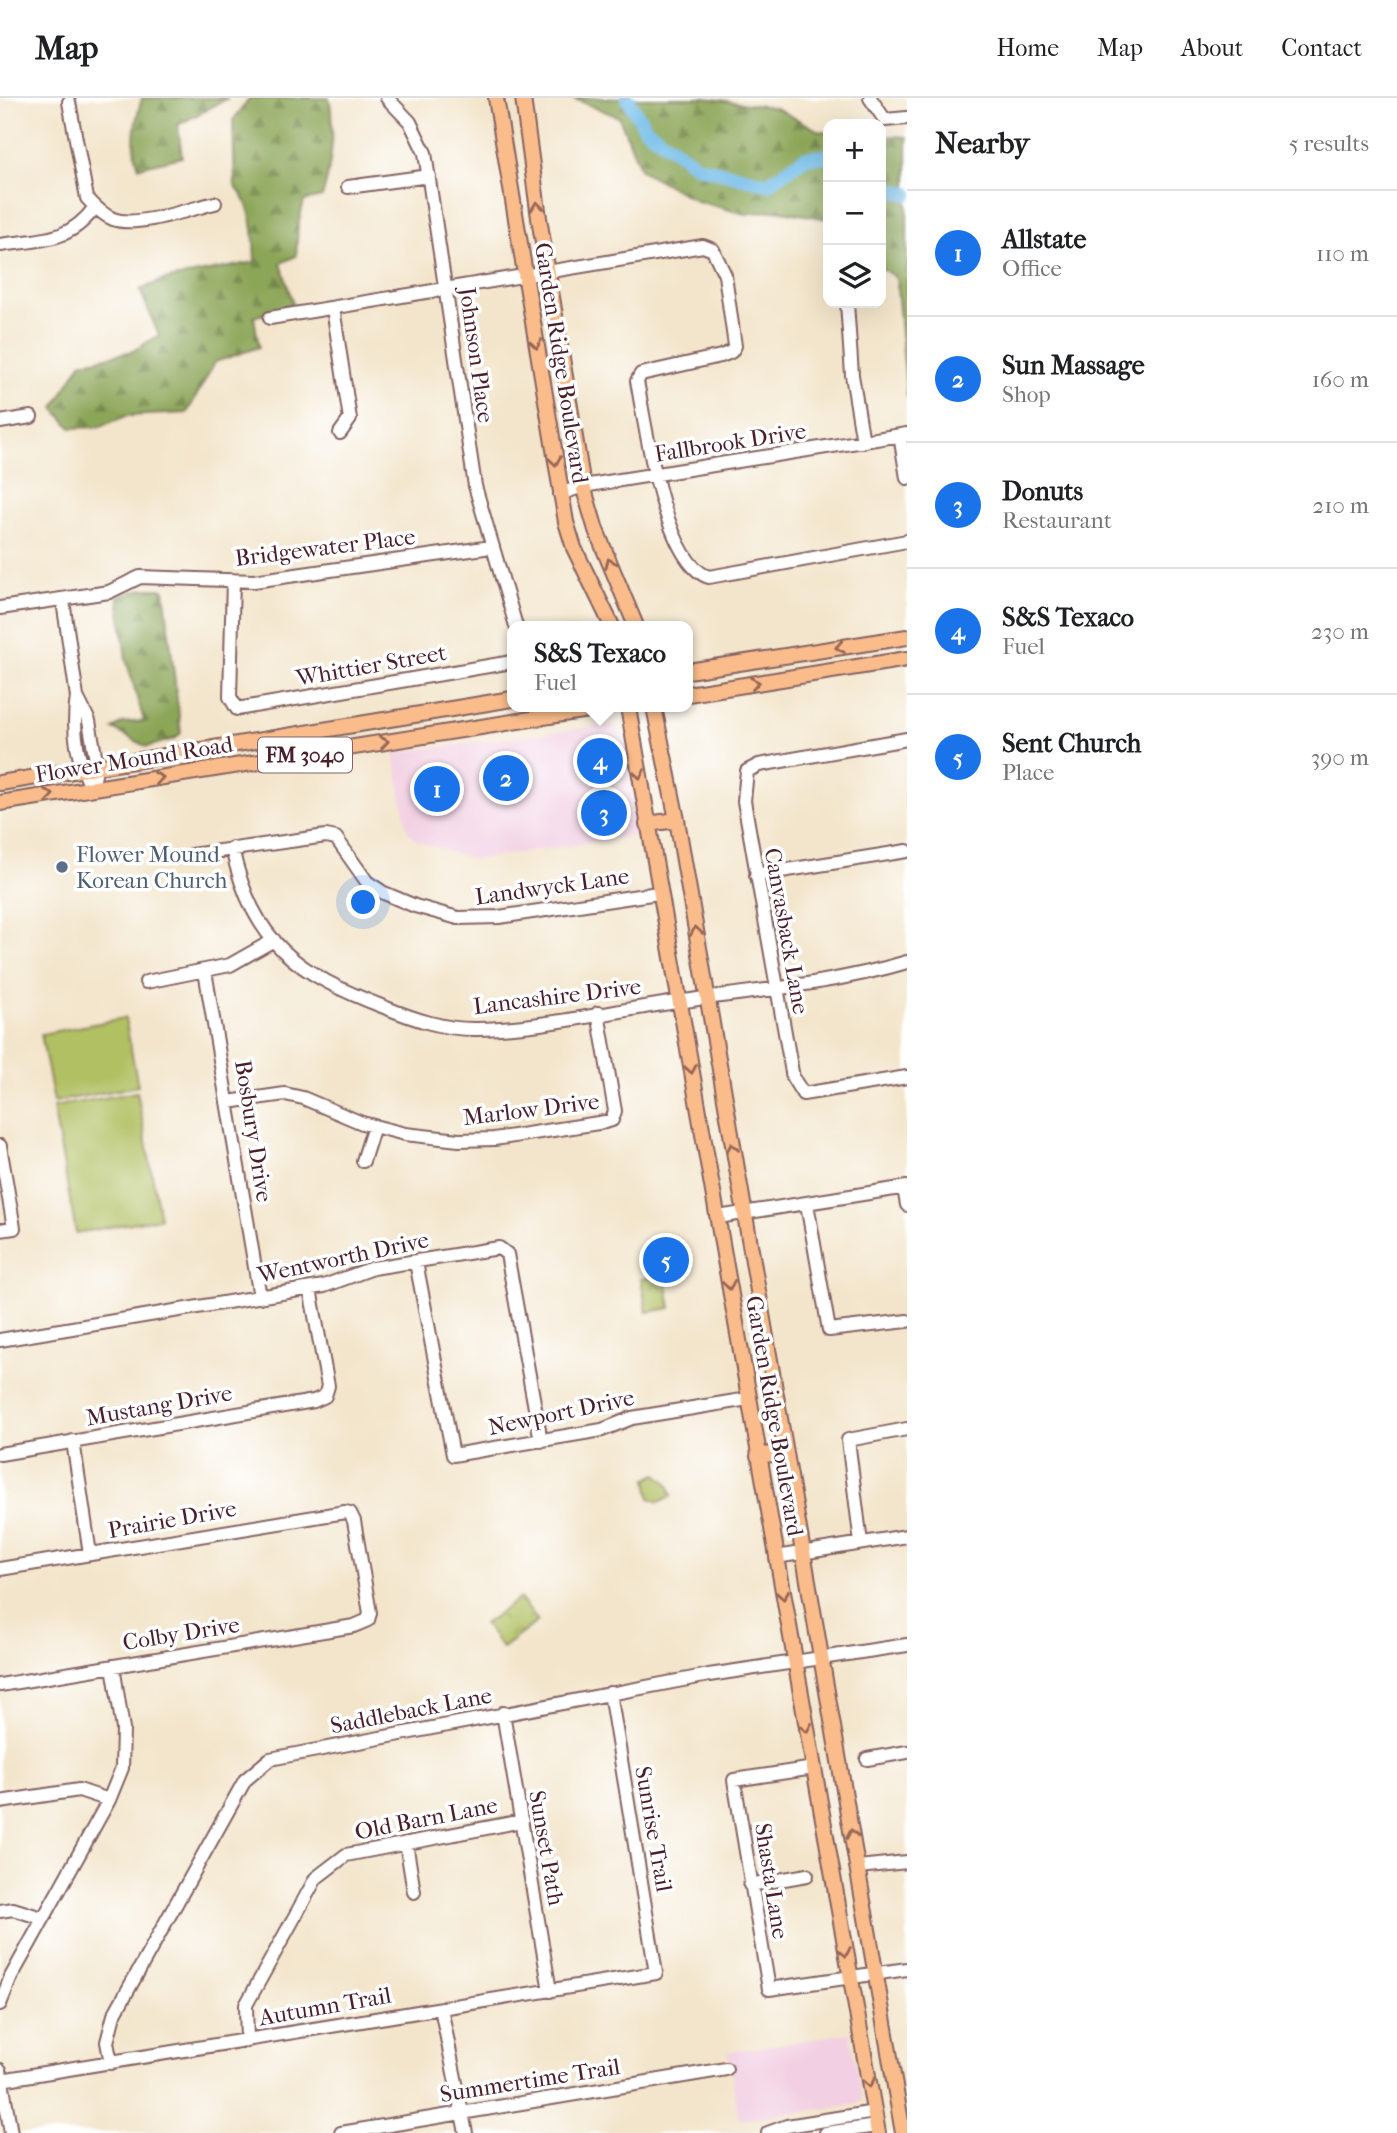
<!DOCTYPE html>
<html lang="en">
<head>
<meta charset="utf-8">
<style>
  body { margin:0; font-family:"IM FELL French Canon",serif; background:#f6f6f6; color:#202124 }
  .controls { position:absolute; right:21px; top:21px; display:grid; overflow:hidden; border-radius:14px; box-shadow:0 7px 28px #0002 }
  .controls button { width:63px; height:63px; display:grid; place-items:center; padding:0; border:0; border-bottom:2px solid #e0e0e0; background:#fff; color:#202124; font:35px sans-serif }
  .you { position:absolute; left:364px; top:805px; width:24px; height:24px; margin:-18px; border:5px solid #fff; border-radius:50%; background:#1a73e8; box-shadow:0 0 0 10px #1a73e833 }
  .badge { display:grid; place-items:center; width:46px; height:46px; border-radius:50%; background:#1a73e8; color:#fff; font-size:23px; font-weight:700 }
  .pin { position:absolute; translate:-50% -50%; border:4px solid #fff; box-shadow:0 2px 7px #0006 }
  .popup { position:absolute; left:507px; top:523px; width:186px; height:91px; box-sizing:border-box; display:grid; place-content:center; border-radius:14px; background:#fff; filter:drop-shadow(0 2px 5px #0005); font-size:23px; white-space:nowrap; color:#757577 }
  .popup b { font-size:26px; color:#202124 }
  .popup::after { content:''; position:absolute; left:50%; top:100%; margin-left:-14px; border:14px solid transparent; border-top-color:#fff }
  .list { margin:0; padding:0; list-style:none }
  h2 { display:flex; justify-content:space-between; align-items:center; height:91px; margin:0; padding:0 28px; font-size:30px }
  h2 small { font-size:23px; font-weight:400; color:#757577 }
  .list li { display:grid; grid-template-columns:46px 1fr auto; gap:21px; align-items:center; box-sizing:border-box; height:126px; padding:0 28px; border-top:2px solid #e0e0e0 }
  .list b { display:block; font-size:26px; white-space:nowrap }
  .list p { margin:0; font-size:23px; white-space:nowrap; color:#757577 }
  .list em { font-size:23px; font-style:normal; color:#757577 }
  .icon { flex:none; width:38px; height:38px; fill:none; stroke:currentColor; stroke-width:2; stroke-linecap:round; stroke-linejoin:round }
  .map { position:relative; flex:none; width:907px; height:2035px; overflow:hidden }
  header { display:flex; align-items:center; gap:42px; box-sizing:border-box; height:98px; padding:0 35px; background:#fff; border-bottom:2px solid #e0e0e0 }
  header strong { font-size:33px }
  nav { display:flex; gap:38px; margin-inline-start:auto; font-size:24px }
  main { display:flex }
  aside { flex:1; background:#fff }
  .map>svg:first-child { display:block }
  .built { fill:#f2cfe2 }
  .grass { fill:#b0c062; stroke:#7d7046; stroke-width:2 }
  .forest { fill:url(#forest-firs); stroke:#6b6242; stroke-width:2 }
  .park { fill:url(#park-crowns); stroke:#7d7046; stroke-width:2 }
  .lines { fill:none; stroke-linecap:round; stroke-linejoin:round }
  .river { stroke:#6fbbe8; stroke-width:14 }
  .minor-casing { stroke:#856463; stroke-width:16 }
  .major-casing { stroke:#856463; stroke-width:18 }
  .minor { stroke:#fff; stroke-width:12 }
  .major { stroke:#fabc8b; stroke-width:14 }
  .oneway { stroke:#996656 }
  .service-dot { fill:#5c6f8a; stroke:#fff; stroke-width:2.5 }
  .labels { text-anchor:middle; stroke-width:7; stroke-linejoin:round; paint-order:stroke }
  .shield { fill:#fff; stroke:#80626b; stroke-width:2 }
  .shield-label { font-size:21px; font-weight:bold; fill:#4a1f2b }
  .street-label { font-size:23px; fill:#4a1f2b; stroke:#fff }
  .service-label { font-size:23px; fill:#4e5e75; stroke:#fff; text-anchor:start }
</style>
</head>
<body>
<header>
<strong>Map</strong>
<nav><a>Home</a><a>Map</a><a>About</a><a>Contact</a></nav>
</header>
<main>
<div class="map">
<svg width="907" height="2035" viewBox="0 0 907 2035">
  <defs>
    <pattern id="forest-firs" width="22" height="20" patternUnits="userSpaceOnUse" patternTransform="scale(1.75)"><rect width="22" height="20" fill="#8ca658"/><path d="M5 1l3.5 6h-7zM16 11l3.5 6h-7z" fill="#748749"/></pattern>
    <pattern id="park-crowns" width="20" height="18" patternUnits="userSpaceOnUse" patternTransform="scale(1.75)"><rect width="20" height="18" fill="#b0c062"/><path d="M2 6a3 3 0 1 1 6 0M12 15a3 3 0 1 1 6 0" fill="none" stroke="#919b51"/></pattern>
  </defs>
  <rect width="100%" height="100%" fill="#fff"/>
  <filter id="ink" filterUnits="userSpaceOnUse"><feTurbulence type="fractalNoise" baseFrequency=".0143" numOctaves="2"/><feDisplacementMap in="SourceGraphic" scale="14" xChannelSelector="R" yChannelSelector="G"/><feConvolveMatrix kernelMatrix="1 2 1 2 8 2 1 2 1" color-interpolation-filters="sRGB"/></filter>
  <filter id="wash" filterUnits="userSpaceOnUse"><feTurbulence type="fractalNoise" baseFrequency=".00686" numOctaves="4" result="noise"/><feDisplacementMap in="SourceGraphic" scale="28" xChannelSelector="R" yChannelSelector="G"/><feGaussianBlur stdDeviation="1.57" result="paint"/><feColorMatrix in="noise" values="0 0 0 0 0 0 0 0 0 0 0 0 0 0 0 0 0 1.4 0 .05"/><feComposite in="paint" operator="in"/></filter>
  <g filter="url(#wash)">
    <rect width="100%" height="100%" fill="#f3e5cb"/>
    <path class="built" d="M614 626 625 644 640 737 474 762 416 743 407 732 394 655Z
      M850 1935 862 2003 857 2006 739 2022 728 1954Z"/>
    <path class="grass" d="M125 920 138 988 54 1004 41 936Z
      M137 994 160 1120 76 1135 53 1009Z"/>
    <path class="forest" d="M142 0H228L178 27 182 59 139 69C130 45 135 24 142 0Z
      M250 0H329C336 30 331 70 322 99L304 103 298 127 296 158 281 165 293 206 254 219 259 249 215 264 187 315 126 318 99 329 71 330 54 310 81 265 133 253 159 237 140 192 163 182 255 164C254 138 254 108 235 88L233 22Z
      M572 0H705L776 10 819 33 828 34V121L776 112 745 116 697 103 641 72 619 19Z
      M881 38 907 39V299L896 180 881 170Z
      M143 491H164L181 635 174 641 147 649 113 631 123 625 144 623 126 561 118 498Z"/>
    <path class="park" d="M665 1177 671 1210 647 1214 641 1181Z
      M657 1376 668 1386 672 1398 659 1404 650 1400 647 1381Z
      M520 1500 538 1523 502 1550 484 1526Z"/>
    <g class="lines">
      <path class="river" d="M627 0 646 31 697 68 768 86 805 60 828 58
        M881 89 907 96"/>
    </g>
  </g>
  <g filter="url(#ink)">
    <g class="lines">
      <g class="minor-casing">
        <path id="minor" d="M387 0 410 24 425 55 475 388 516 528
          M870 0 885 22 907 20
          M69 4 87 100C94 108 103 117 113 121 136 130 190 111 215 105
          M348 89 429 78
          M0 147C41 141 69 145 95 109
          M847 205 852 277 863 344
          M333 210 350 321 340 335
          M270 220 703 148 713 152 725 177 735 248 731 254 721 258 641 276 637 283C645 325 664 466 709 479L907 443
          M0 324 31 319
          M900 337 907 380
          M560 396 583 388 907 336
          M233 482 230 599 237 611 512 564
          M63 503 77 599 89 623 97 668 92 690C76 662 72 632 77 599
          M0 510 109 494 140 479 254 483 491 449
          M907 641 759 667 747 673 744 703 793 980 803 996 907 979
          M232 750C253 846 298 876 384 909 414 921 445 932 477 931 543 930 611 913 677 904 754 893 833 886 907 864
          M191 757 326 738 336 740 367 784 384 795 415 808 458 820 499 819 658 795
          M756 777 907 753
          M205 873 260 1199
          M146 884 230 867 274 842
          M228 1004 285 996 303 1000 362 1025 405 1036 459 1042 494 1041 605 1024 612 1022 615 1013 598 915
          M0 1048 14 1130 0 1132
          M363 1063 374 1028
          M904 1090 907 1107
          M807 1106 829 1232 907 1223
          M718 1119 907 1089
          M416 1164 453 1357 602 1332 632 1320 748 1301
          M0 1242 324 1188 373 1170 499 1150 507 1156 541 1343
          M73 1343 90 1456
          M0 1356 314 1303 325 1298 328 1288 310 1191
          M861 1445 848 1342 907 1331
          M776 1459 907 1438
          M0 1471 345 1414 350 1415 354 1423 370 1515 368 1522 354 1528 0 1587
          M503 1615 550 1893
          M867 1661 907 1654
          M814 1670 734 1682 769 1891 907 1871
          M0 1704 79 1692 109 1702
          M406 1745 414 1794
          M858 1769 907 1764
          M750 1787 807 1777
          M0 1813 13 1811 42 1820
          M0 1906 11 1879 109 1702 122 1670 123 1631 113 1568
          M441 1910 466 2035
          M247 1943 246 1907 316 1780 346 1757 522 1723
          M111 1965 107 1944 114 1917 245 1682 270 1661 709 1577 907 1547
          M0 1972 11 2035
          M1 1982 656 1875 610 1595
          M341 2035 726 1971
          M768 2035 787 2028 875 2014
          M826 2035 877 2028"/>
      </g>
      <g class="major-casing">
        <path id="major" d="M496 0 566 424 574 450 612 528
          M523 0 539 120 583 388 596 432 636 528
          M688 573 907 539
          M688 596 907 561
          M628 609 878 2035
          M654 609 677 722 903 2035
          M0 685 512 601
          M0 705 607 609
          M647 726 677 722
          M758 1358 785 1354"/>
      </g>
      <use href="#minor" class="minor"/>
      <use href="#major" class="major"/>
    </g>
    <defs><path id="oneway-chevron" d="M-2-3.5L2.5 0L-2 3.5" fill="none" stroke-width="1.6" stroke-linecap="round" stroke-linejoin="round" transform="scale(1.75)"/></defs>
    <g class="oneway">
      <use href="#oneway-chevron" transform="translate(537 108) rotate(-97)"/>
      <use href="#oneway-chevron" transform="translate(536 246) rotate(81)"/>
      <use href="#oneway-chevron" transform="translate(555 363) rotate(81)"/>
      <use href="#oneway-chevron" transform="translate(610 465) rotate(-113)"/>
      <use href="#oneway-chevron" transform="translate(840 549) rotate(171)"/>
      <use href="#oneway-chevron" transform="translate(755 585) rotate(-9)"/>
      <use href="#oneway-chevron" transform="translate(384 644) rotate(-9)"/>
      <use href="#oneway-chevron" transform="translate(639 676) rotate(80)"/>
      <use href="#oneway-chevron" transform="translate(159 680) rotate(-9)"/>
      <use href="#oneway-chevron" transform="translate(49 697) rotate(-9)"/>
      <use href="#oneway-chevron" transform="translate(696 833) rotate(-99)"/>
      <use href="#oneway-chevron" transform="translate(691 971) rotate(80)"/>
      <use href="#oneway-chevron" transform="translate(732 1050) rotate(-100)"/>
      <use href="#oneway-chevron" transform="translate(729 1187) rotate(81)"/>
      <use href="#oneway-chevron" transform="translate(783 1497) rotate(80)"/>
      <use href="#oneway-chevron" transform="translate(806 1630) rotate(80)"/>
      <use href="#oneway-chevron" transform="translate(852 1736) rotate(-100)"/>
      <use href="#oneway-chevron" transform="translate(845 1854) rotate(79)"/>
      <use href="#oneway-chevron" transform="translate(869 1985) rotate(80)"/>
    </g>
  </g>
  <circle class="service-dot" cx="62" cy="769" r="7"/>
  <g class="labels">
    <rect class="shield" x="258" y="639.5" width="94" height="35" rx="5"/>
    <g class="shield-label">
      <text x="305" y="664">FM 3040</text>
    </g>
    <g class="street-label">
      <text transform="translate(477 257) rotate(82)" y="8">Johnson Place</text>
      <text transform="translate(562 265) rotate(81)" y="8">Garden Ridge Boulevard</text>
      <text transform="translate(730 344) rotate(-9)" y="8">Fallbrook Drive</text>
      <text transform="translate(325 449) rotate(-7)" y="8">Bridgewater Place</text>
      <text transform="translate(371 567) rotate(-10)" y="8">Whittier Street</text>
      <text transform="translate(134 661) rotate(-9)" y="8">Flower Mound Road</text>
      <text transform="translate(552 788) rotate(-8)" y="8">Landwyck Lane</text>
      <text transform="translate(787 833) rotate(80)" y="8">Canvasback Lane</text>
      <text transform="translate(557 898) rotate(-7)" y="8">Lancashire Drive</text>
      <text transform="translate(531 1011) rotate(-7)" y="8">Marlow Drive</text>
      <text transform="translate(254 1033) rotate(81)" y="8">Bosbury Drive</text>
      <text transform="translate(343 1159) rotate(-12)" y="8">Wentworth Drive</text>
      <text transform="translate(159 1307) rotate(-10)" y="8">Mustang Drive</text>
      <text transform="translate(561 1314) rotate(-12)" y="8">Newport Drive</text>
      <text transform="translate(775 1318) rotate(80)" y="8">Garden Ridge Boulevard</text>
      <text transform="translate(172 1421) rotate(-10)" y="8">Prairie Drive</text>
      <text transform="translate(181 1535) rotate(-9)" y="8">Colby Drive</text>
      <text transform="translate(411 1612) rotate(-11)" y="8">Saddleback Lane</text>
      <text transform="translate(426 1720) rotate(-11)" y="8">Old Barn Lane</text>
      <text transform="translate(654 1731) rotate(80)" y="8">Sunrise Trail</text>
      <text transform="translate(547 1750) rotate(80)" y="8">Sunset Path</text>
      <text transform="translate(772 1783) rotate(81)" y="8">Shasta Lane</text>
      <text transform="translate(325 1908) rotate(-10)" y="8">Autumn Trail</text>
      <text transform="translate(530 1982) rotate(-9)" y="8">Summertime Trail</text>
    </g>
    <g class="service-label">
      <text x="76" y="764">Flower Mound<tspan x="76" dy="26">Korean Church</tspan></text>
    </g>
  </g>
</svg>
<div class="controls">
<button>+</button>
<button>−</button>
<button><svg class="icon" aria-label="layers" viewBox="0 0 24 24"><path d="M12 4l9 5-9 5-9-5zM3 14l9 5 9-5"/></svg></button>
</div>
<div class="you"></div>
<div class="pin badge" style="left:437px;top:691px">1</div>
<div class="pin badge" style="left:506px;top:680px">2</div>
<div class="pin badge" style="left:604px;top:715px">3</div>
<div class="pin badge" style="left:600px;top:663px">4</div>
<div class="popup"><b>S&amp;S Texaco</b>Fuel</div>
<div class="pin badge" style="left:666px;top:1162px">5</div>
</div>
<aside>
<h2>Nearby<small>5 results</small></h2>
<ul class="list">
<li><span class="badge">1</span><div><b>Allstate</b><p>Office</p></div><em>110 m</em></li>
<li><span class="badge">2</span><div><b>Sun Massage</b><p>Shop</p></div><em>160 m</em></li>
<li><span class="badge">3</span><div><b>Donuts</b><p>Restaurant</p></div><em>210 m</em></li>
<li><span class="badge">4</span><div><b>S&amp;S Texaco</b><p>Fuel</p></div><em>230 m</em></li>
<li><span class="badge">5</span><div><b>Sent Church</b><p>Place</p></div><em>390 m</em></li>
</ul>
</aside>
</main>
</body>
</html>
